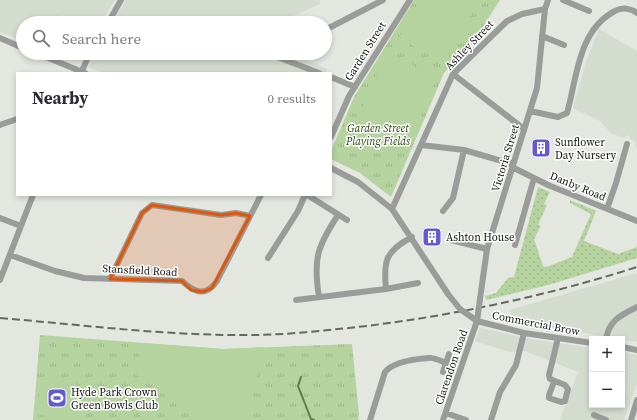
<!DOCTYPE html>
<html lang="en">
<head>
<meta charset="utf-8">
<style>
  body { margin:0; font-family:"Source Serif 4",serif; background:#f2f2f3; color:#2b2b33 }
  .controls { position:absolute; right:12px; bottom:12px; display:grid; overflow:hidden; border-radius:0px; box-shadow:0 2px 6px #0003 }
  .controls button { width:36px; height:36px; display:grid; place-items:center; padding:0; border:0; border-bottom:1px solid #e1e1e2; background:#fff; color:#2b2b33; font:20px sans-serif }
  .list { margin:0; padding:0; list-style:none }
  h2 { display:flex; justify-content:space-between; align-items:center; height:52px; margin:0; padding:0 16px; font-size:17px }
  h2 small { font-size:13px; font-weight:400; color:#7c7c81 }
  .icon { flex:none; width:22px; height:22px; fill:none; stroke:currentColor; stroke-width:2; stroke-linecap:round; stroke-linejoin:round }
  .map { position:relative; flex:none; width:637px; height:420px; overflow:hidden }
  .search { position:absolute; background:#fff; box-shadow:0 2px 6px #0003; left:16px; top:16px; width:316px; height:44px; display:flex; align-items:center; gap:10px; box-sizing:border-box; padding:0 14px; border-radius:22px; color:#7c7c81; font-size:15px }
  .panel { position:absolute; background:#fff; box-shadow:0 2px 6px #0003; left:16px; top:72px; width:316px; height:124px; border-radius:0px }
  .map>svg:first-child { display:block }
  .built { fill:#d4dccf }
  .grass { fill:url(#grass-dots) }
  .park { fill:url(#park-tufts) }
  .garden { fill:#b5d39f }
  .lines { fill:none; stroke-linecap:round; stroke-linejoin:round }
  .stream { stroke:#5e7c45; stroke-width:2 }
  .minor { stroke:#9a9c99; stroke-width:6 }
  .rail { stroke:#656764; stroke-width:2; stroke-dasharray:8 4; stroke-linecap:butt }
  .minor-bridge { stroke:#9a9c99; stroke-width:6 }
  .marked { fill:#dd560c; fill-opacity:0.2; stroke:#dd560c; stroke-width:3; stroke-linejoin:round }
  .labels { text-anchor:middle; stroke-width:3; stroke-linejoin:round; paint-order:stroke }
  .street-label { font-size:11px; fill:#151614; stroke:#fff }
  .park-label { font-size:11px; font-style:italic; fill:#2a450c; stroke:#fff }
  .poi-label { font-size:11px; fill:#151614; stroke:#fff; text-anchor:start }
</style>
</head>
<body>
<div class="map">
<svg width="637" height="420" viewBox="0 0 637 420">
  <defs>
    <pattern id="grass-dots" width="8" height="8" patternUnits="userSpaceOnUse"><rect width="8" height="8" fill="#b5d39f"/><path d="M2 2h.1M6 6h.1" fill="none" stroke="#9bb488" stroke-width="1.8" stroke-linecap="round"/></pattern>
    <pattern id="park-tufts" width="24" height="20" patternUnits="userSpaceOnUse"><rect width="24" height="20" fill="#b5d39f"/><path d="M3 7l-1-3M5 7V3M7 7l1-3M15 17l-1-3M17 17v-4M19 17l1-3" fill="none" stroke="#9bb488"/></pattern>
  </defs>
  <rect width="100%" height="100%" fill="#e3e7e0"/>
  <path class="built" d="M0 0H115L101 23H75L62 15 53 23H23V41L0 32Z
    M126 0H320V4L287 19 289 23H112Z
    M599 29 637 51V148L635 147 636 142 630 139 629 135 623 138 611 133 600 121 573 108 586 61Z
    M95 53H291L327 69 326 73H104L88 67Z
    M637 273V342L514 321 509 310Z
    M480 328 530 339 592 348V405H622V352L637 355V383L624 420H560L578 372 525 351 510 352 475 341Z"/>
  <path class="grass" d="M538 187 550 192 544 204 547 205 538 225 541 226 534 239 543 266 546 267 572 257 591 214 570 203V200L596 211 584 241 618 254 637 247V258L548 285 486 300 485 296 496 293 508 278 514 277Z"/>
  <path class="park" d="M414 0H500L475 39 444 73 391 197 360 173 331 159V151L354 97Z
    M40 335 223 349 352 344 359 415 358 420H33Z"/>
  <path class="garden" d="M420 0H479L445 63 399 38Z
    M385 54 437 76 404 154 352 132Z
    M142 343 223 349 264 347 247 420H205L136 375Z
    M40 378 76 381 74 418 37 415Z"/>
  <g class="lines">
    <path class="stream" d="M301 377 298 386 311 419 314 420"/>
    <path class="minor" d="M563 0 589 11
      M108 23 121 0
      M325 30 383 0
      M542 36 564 45
      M0 38 23 48
      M36 53 85 73
      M275 56 319 73
      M81 73 90 53
      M453 74 524 129
      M331 77 355 87
      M530 111 558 117 567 113C577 78 578 30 615 11 622 7 631 8 637 13
      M0 125 17 119
      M331 137 349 96 410 0
      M421 145 464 150 512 164
      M512 167 548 185 637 221
      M331 168 358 182 392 209 448 294
      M309 196 347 220
      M392 209 453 74 507 21 522 14 545 9
      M607 209 616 183 627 144
      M443 211 453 198 464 150
      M0 218 21 226
      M451 240 487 249
      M515 245 534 178
      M10 255 55 271 84 278 182 281C195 293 206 297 217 281L261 195
      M268 258 298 211 305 195
      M110 279 142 213 152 205 221 215 236 213 250 216
      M0 280 33 195
      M386 289 418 283
      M319 297C313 259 317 247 338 215
      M480 299 487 249 537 88 545 9 548 0
      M296 300 386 289C383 260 386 251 412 237
      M606 339C609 320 621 315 637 307
      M622 347 637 350
      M443 372 446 363
      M554 382 549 395V398L561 402 565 401 568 389 565 385 550 379 549 375 558 338
      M446 413 466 420
      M594 415 606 420
      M370 420 385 372C393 362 416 359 428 358 434 357 441 361 446 363L449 354
      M443 420 477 321 524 333 592 343
      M491 420 500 392 516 365 524 333
      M631 420 637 400"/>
    <path class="rail" d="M0 318C84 325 168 336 252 335 284 335 317 331 349 328 447 317 543 297 637 267"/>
    <path class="minor-bridge" d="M448 294 460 309 477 321 480 299"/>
  </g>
  <path class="marked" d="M152 205 221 215 236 213 250 216 212 288 203 292 191 290 182 281 110 279 142 213Z"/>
  <defs>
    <g id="building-square" transform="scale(1)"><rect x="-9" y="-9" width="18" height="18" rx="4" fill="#6359d2" stroke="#fff"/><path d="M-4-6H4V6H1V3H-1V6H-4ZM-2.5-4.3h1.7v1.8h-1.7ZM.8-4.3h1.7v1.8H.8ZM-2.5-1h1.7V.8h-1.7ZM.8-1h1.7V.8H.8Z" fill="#fff"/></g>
    <g id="stadium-square" transform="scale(1)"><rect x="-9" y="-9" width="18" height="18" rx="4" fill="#6359d2" stroke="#fff"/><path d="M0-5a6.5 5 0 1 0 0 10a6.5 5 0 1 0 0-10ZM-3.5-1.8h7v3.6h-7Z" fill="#fff"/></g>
  </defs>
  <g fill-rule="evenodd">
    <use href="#building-square" x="541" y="148"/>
    <use href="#building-square" x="432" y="237"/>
    <use href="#stadium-square" x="57" y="398"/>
  </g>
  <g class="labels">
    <g class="street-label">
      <text transform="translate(469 45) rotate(-46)" y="4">Ashley Street</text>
      <text transform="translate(365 51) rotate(-58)" y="4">Garden Street</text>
      <text transform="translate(505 158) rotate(-73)" y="4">Victoria Street</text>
      <text transform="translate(578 186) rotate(22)" y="4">Danby Road</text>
      <text transform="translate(140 270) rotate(3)" y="4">Stansfield Road</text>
      <text transform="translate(536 323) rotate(11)" y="4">Commercial Brow</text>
      <text transform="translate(451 367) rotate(-71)" y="4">Clarendon Road</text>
    </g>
    <g class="park-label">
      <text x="378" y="132">Garden Street<tspan x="378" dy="13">Playing Fields</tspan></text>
    </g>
    <g class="poi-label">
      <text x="555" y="146">Sunflower<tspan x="555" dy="13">Day Nursery</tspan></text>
      <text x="446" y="241">Ashton House</text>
      <text x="71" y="396">Hyde Park Crown<tspan x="71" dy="13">Green Bowls Club</tspan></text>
    </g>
  </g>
</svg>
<div class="controls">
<button>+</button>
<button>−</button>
</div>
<div class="search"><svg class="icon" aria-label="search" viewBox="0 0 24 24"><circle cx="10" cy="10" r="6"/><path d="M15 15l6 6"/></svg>Search here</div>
<section class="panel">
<h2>Nearby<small>0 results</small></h2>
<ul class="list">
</ul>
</section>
</div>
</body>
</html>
